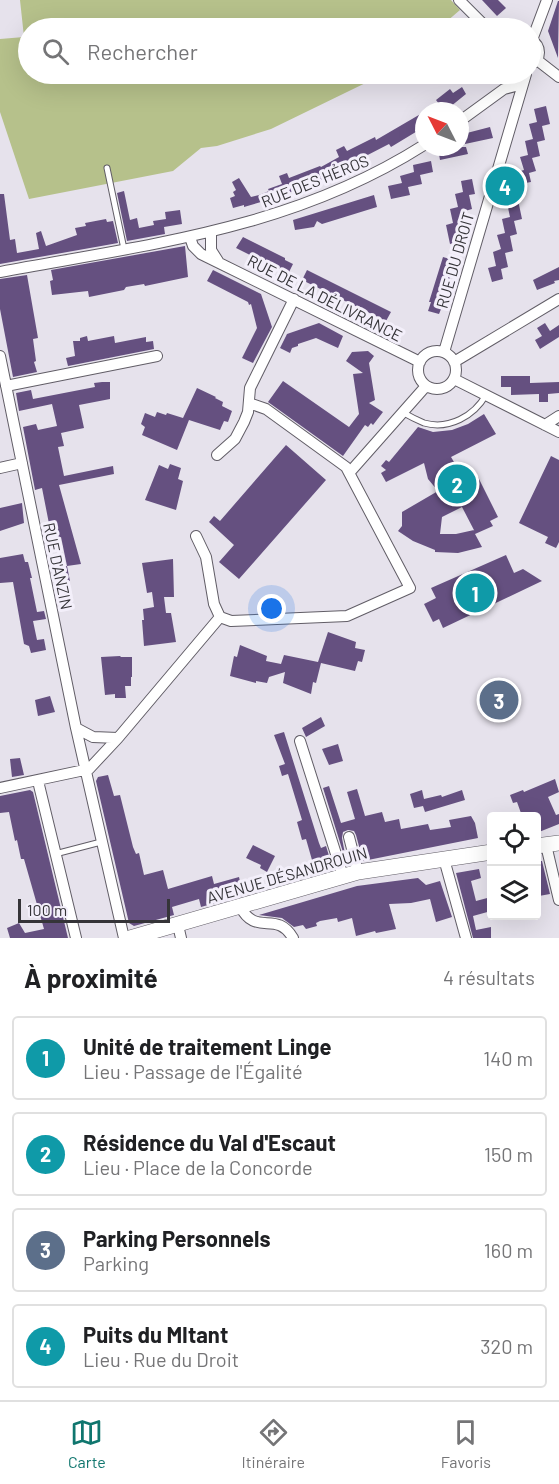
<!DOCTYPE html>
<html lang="fr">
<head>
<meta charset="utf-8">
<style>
  body { margin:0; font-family:Barlow,sans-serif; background:#f2f2f2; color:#202124 }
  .controls { position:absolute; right:18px; bottom:18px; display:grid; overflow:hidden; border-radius:6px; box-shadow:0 6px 24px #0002 }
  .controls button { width:54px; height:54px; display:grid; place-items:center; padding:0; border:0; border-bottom:2px solid #e0e0e0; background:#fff; color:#202124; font:30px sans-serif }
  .compass { position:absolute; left:415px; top:102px; width:54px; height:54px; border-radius:50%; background:#fff; box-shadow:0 6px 24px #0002; rotate:312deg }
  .scale { position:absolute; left:18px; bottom:15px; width:152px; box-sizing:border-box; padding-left:6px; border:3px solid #353438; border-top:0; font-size:16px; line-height:21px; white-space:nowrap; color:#353438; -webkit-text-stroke:4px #f3effa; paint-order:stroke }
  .you { position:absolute; left:272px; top:609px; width:21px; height:21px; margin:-15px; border:4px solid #fff; border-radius:50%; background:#1a73e8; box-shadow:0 0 0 9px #1a73e833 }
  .badge { display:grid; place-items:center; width:39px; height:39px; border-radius:50%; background:#0f766e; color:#fff; font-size:20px; font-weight:700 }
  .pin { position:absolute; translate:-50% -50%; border:3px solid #fff; box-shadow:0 2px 6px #0006 }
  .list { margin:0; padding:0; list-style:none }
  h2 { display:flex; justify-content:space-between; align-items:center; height:78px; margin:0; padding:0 24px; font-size:26px }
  h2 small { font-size:20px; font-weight:400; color:#757577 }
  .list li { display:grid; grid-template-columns:39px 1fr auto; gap:18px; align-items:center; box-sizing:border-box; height:84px; margin:0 12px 12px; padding:0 12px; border:2px solid #e0e0e0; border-radius:6px }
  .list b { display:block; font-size:22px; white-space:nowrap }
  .list p { margin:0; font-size:20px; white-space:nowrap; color:#757577 }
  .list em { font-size:20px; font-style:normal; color:#757577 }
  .icon { flex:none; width:33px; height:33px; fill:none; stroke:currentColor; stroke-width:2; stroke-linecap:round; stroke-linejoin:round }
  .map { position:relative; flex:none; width:559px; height:938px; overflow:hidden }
  .search { position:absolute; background:#fff; box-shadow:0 6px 24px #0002; left:18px; right:18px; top:18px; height:66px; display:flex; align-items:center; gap:15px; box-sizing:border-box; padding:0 21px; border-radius:33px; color:#757577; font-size:22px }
  .sheet { height:462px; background:#fff }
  nav { display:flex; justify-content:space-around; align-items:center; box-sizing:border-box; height:84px; border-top:2px solid #e0e0e0; background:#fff; font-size:16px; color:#757577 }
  nav a { display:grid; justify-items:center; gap:3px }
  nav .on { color:#0f766e }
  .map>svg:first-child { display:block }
  .green { fill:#b6c18b }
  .building { fill:#655080; fill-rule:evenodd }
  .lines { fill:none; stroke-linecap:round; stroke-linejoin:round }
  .lane-casing { stroke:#615d66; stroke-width:7 }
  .street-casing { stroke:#615d66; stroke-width:12 }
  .secondary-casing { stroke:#615d66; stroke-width:16 }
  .lane { stroke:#fff; stroke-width:5 }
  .street { stroke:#fff; stroke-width:10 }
  .secondary { stroke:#fff; stroke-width:15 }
  .labels { text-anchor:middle; stroke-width:6; stroke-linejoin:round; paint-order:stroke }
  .street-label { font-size:16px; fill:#353438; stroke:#f3effa }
</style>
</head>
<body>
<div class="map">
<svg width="559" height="938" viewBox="0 0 559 938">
  <rect width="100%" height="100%" fill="#e6e2ec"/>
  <path class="green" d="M20 0H451L460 10 439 28H28V74H384L271 129 217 146 201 148 173 171 29 199 0 112V39L24 37Z"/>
  <path class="building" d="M482 0H498L506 8 497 16Z
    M558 1H559L558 58 548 31Z
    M462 87 466 94 445 111H426L439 104 436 100 450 89 453 93Z
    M546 106 550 124 542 126 545 140 537 142 540 156 532 158 536 171 529 173 531 182 520 184 517 172 524 170 520 157 528 155 525 141 533 139 529 124 537 122 534 109Z
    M424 112V127L391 147 389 144 358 160 346 166 345 163 324 174 326 178 278 197 244 207V205L233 208 230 198 235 196 233 192 236 190 232 182 239 178 251 197 259 195 269 191 268 189 282 184 279 176 287 173 289 178 320 166 321 167 339 157 336 150 344 146 347 151 375 137 376 140Z
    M490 127 493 138 465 144 463 134Z
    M446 147H466L468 154 440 160 438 149Z
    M431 161 433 172 420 175 422 184 408 187 410 195 391 199 388 186 402 183 400 176 414 172 413 165Z
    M472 179 475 194 469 195 472 209 465 211 467 225 460 227 462 241 450 244 446 225 453 223 450 209 458 207 455 194 463 192 461 181Z
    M124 191 130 220 137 218 139 228 154 225 153 221 166 219 165 212 180 210 182 224 164 227 165 234 127 241 117 193Z
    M0 194H4L10 240 15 239 17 253 39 249 36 233 41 231 46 246 77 235 75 228 86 226 85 223 106 219 107 222 113 221 118 243 0 264Z
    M374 195 377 207 322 224 317 221 314 227 295 230 293 220Z
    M518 200 522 219 514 221 517 234 510 236 513 251 505 253 508 267 501 269 503 279 492 282 488 268 496 266 493 252 501 249 497 235 505 233 502 219 510 217 507 203Z
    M243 237 285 258V260L293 264 288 274 236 248Z
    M185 246 188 277 145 286 144 284 126 287 124 290 89 297 88 291 52 295 50 281 53 280 51 270Z
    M443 257 453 260 446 297 439 314 428 311 431 302H429Z
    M559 267V280L554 281 555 283 537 290 533 280Z
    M213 270 261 294 272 327 253 363 242 358 257 328 251 304 249 305 248 302 207 281Z
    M307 270 391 312 386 321 302 280Z
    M27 275 38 338 33 339 36 361 34 362 37 372 13 377 0 309V279Z
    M319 323 343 336 338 348 316 338 298 344V346L292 348 290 353 280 348 287 334Z
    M545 323 550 331 559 325V337L540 349 535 340 542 336 537 328Z
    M87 336 88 341 114 336 115 343 146 337V342L153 341 154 349 68 366 66 358 75 356 73 341H80V338Z
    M368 351 374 356 369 363 375 400 369 403 383 412 373 425 371 423 368 427 365 425 343 456 268 402 283 381 349 427 359 414 353 374 363 373 346 361 352 352Z
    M501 376H530V383L559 382V393L548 394V402H539V394L511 395V387H501Z
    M102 382H110V399L79 405 84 428 61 433 64 446 58 447 64 476 113 466 114 474 59 485 81 564 67 566 70 581 59 583 57 569 67 566 61 537 52 539 42 488 35 490 23 427 36 424 38 430 57 426 52 404 19 411 16 393 31 390 33 399 95 387 94 383Z
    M197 388 216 397 215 398 223 402 222 406 232 411 228 422 224 421 220 430 189 420 177 450 142 435 145 427 141 424 145 413 155 417 157 412 166 415 167 413 183 418Z
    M484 414 496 434 451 457 457 467 459 479 475 471 498 517 490 521 493 526 475 534 482 547 458 553 435 552V550L413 541 398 531 402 526V512L438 491 428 479 424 463 386 482 381 473 386 470 381 466 386 460 389 462 418 427 433 432 452 430 468 424ZM462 507 475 532 474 530 456 534H440L442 517Z
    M286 445 326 480 239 579 219 562 234 545 209 522 214 516 220 521Z
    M551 456 559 460V542L556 548 545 543 548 537 519 523Z
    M170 464 181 468 178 479 183 481 176 510 145 500 159 465 168 469Z
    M22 503 24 523 0 531V508Z
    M23 554 25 562H28L32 578H30L37 612 44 611 46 619 33 621 37 640 44 639 46 650 31 653 29 646 24 644 13 582 0 583V558Z
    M506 555 514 573 523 569 542 581 443 628 439 619 433 622 424 604 436 598 431 588Z
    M173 559 174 597H164L166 613H171L176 642 144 646 142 620H144L143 609 154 607 152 592 147 593 142 563Z
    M328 632 356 642 355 648 365 650 362 662 358 661 355 671 321 663 316 683 313 682 311 694 283 683 285 672 269 677 267 683 256 681V683L230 676 234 656 237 657 240 645 267 656 266 661 281 664 284 655 318 662Z
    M120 656 121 657H132V677H131V686H125L126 698H115V694L105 695 101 657Z
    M50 696 55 712 38 716 35 700Z
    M321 717 325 726 306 737 302 728Z
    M284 732 319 843 321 848 326 846 333 869 306 877 304 870 314 867 306 839 302 840 297 822 302 820 288 774 282 776 279 766 285 764 274 735Z
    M338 744 343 761 329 765 322 749Z
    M20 758 24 775 12 777 10 759Z
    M108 775 114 796 120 795 133 847 136 854 139 853 144 875 163 870 168 889 212 876 214 884 239 877 243 895 201 907 199 899 172 907 174 915 134 926 129 923 96 781 98 777Z
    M555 779 559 792 548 797 556 815 559 814V824L539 832 537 816H522L517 802 513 803 510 795 523 790 524 792Z
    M329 786 341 823 355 819 347 792 357 789 365 816 382 812 385 822 399 819 401 829 428 824 430 830 451 827 449 820 471 816 475 823 478 838 363 861 356 835 354 831 348 830 343 832 342 838 347 865 323 788Z
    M30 790 33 792 68 938H10L7 928 19 923 25 933 44 929 24 859H21L17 840 15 841 9 812 0 813V796Z
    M422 790 424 799 441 795 442 797 462 790 465 800 425 812 423 806 414 808 410 794Z
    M253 845 275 856 267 872 260 868 261 865 246 858Z
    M537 861H542L550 894 539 896 537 887Z
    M479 869 481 878 471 881 476 901 491 897V911L473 916 476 930 491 927V938H473L456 873Z
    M418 878 426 885 440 881 452 917 436 922 430 899 411 903 389 904 396 929 376 933 375 931 356 936 352 918 338 922 337 918 320 921 316 923 317 926 306 929 303 925 294 927 282 918 259 915 357 886Z"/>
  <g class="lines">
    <g class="lane-casing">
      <path id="lane" d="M107 168 124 249
        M402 412C409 416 417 420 424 423 449 430 474 416 486 395
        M55 854 101 842"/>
    </g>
    <g class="street-casing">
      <path id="street" d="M459 0 487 28
        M530 39C542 46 542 59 530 65
        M532 40 547 0
        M537 60 559 77
        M460 121 504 89 523 84
        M211 233V250L218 261
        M190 237 193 246 201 254 420 362
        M0 272C150 244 292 229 424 145
        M418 370a19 19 0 1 1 38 0a19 19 0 1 1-38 0Z
        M444 352 526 74
        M0 356 76 728 124 938
        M454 362 559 299
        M454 379 559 432
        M6 386 157 356
        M545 425 559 416
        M217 455 235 439 244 422 248 412 250 388 294 299
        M0 468 22 463
        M350 472 426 386
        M196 536 206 557 214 604 220 617
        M220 617 231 621 347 616 410 588 346 467 266 409 249 403
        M76 728 93 737 118 738 220 617
        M300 741 343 876
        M38 781 76 938
        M0 788 89 769 118 738
        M349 837 358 872
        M546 845 559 900
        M444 859 466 938
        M240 906C256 938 276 909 293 938
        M178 925 181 938"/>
    </g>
    <g class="secondary-casing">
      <path id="secondary" d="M536 846 559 843
        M130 938 358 872 492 852"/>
    </g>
    <use href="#lane" class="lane"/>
    <use href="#street" class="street"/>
    <use href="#secondary" class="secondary"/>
  </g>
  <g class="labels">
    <g class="street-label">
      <text transform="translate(315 181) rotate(-22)" y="6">RUE DES HÉROS</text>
      <text transform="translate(455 260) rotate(-74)" y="6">RUE DU DROIT</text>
      <text transform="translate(325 298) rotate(27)" y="6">RUE DE LA DÉLIVRANCE</text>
      <text transform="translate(58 566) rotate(78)" y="6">RUE D'ANZIN</text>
      <text transform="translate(287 875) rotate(-16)" y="6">AVENUE DÉSANDROUIN</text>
    </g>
  </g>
</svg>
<div class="controls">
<button><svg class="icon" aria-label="locate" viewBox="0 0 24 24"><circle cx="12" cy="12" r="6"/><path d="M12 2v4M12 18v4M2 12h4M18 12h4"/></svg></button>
<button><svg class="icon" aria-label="layers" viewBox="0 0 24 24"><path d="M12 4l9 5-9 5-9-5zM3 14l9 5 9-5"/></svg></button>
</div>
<svg class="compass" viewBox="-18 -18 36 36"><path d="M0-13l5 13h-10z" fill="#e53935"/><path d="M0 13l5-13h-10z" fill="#757577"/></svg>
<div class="scale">100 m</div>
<div class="you"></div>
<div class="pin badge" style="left:475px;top:593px;background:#0f9aa8">1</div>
<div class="pin badge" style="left:457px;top:484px;background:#0f9aa8">2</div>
<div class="pin badge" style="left:499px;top:700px;background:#5c6f8a">3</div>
<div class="pin badge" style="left:505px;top:186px;background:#0f9aa8">4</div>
<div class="search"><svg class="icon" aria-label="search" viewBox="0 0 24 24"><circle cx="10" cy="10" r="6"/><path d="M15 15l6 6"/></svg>Rechercher</div>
</div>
<section class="sheet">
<h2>À proximité<small>4 résultats</small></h2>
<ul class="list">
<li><span class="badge" style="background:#0f9aa8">1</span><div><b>Unité de traitement Linge</b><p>Lieu · Passage de l'Égalité</p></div><em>140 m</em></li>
<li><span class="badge" style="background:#0f9aa8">2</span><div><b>Résidence du Val d'Escaut</b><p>Lieu · Place de la Concorde</p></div><em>150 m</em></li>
<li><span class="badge" style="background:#5c6f8a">3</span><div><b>Parking Personnels</b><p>Parking</p></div><em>160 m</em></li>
<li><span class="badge" style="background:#0f9aa8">4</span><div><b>Puits du MItant</b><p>Lieu · Rue du Droit</p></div><em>320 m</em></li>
</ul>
</section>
<nav>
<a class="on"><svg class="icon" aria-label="map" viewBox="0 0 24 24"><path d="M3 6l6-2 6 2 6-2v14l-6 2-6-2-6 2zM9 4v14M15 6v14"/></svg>Carte</a>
<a><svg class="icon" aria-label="directions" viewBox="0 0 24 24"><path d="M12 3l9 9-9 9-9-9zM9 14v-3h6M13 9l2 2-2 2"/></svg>Itinéraire</a>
<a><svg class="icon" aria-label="saved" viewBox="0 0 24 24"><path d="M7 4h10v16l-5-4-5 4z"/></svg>Favoris</a>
</nav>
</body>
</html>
